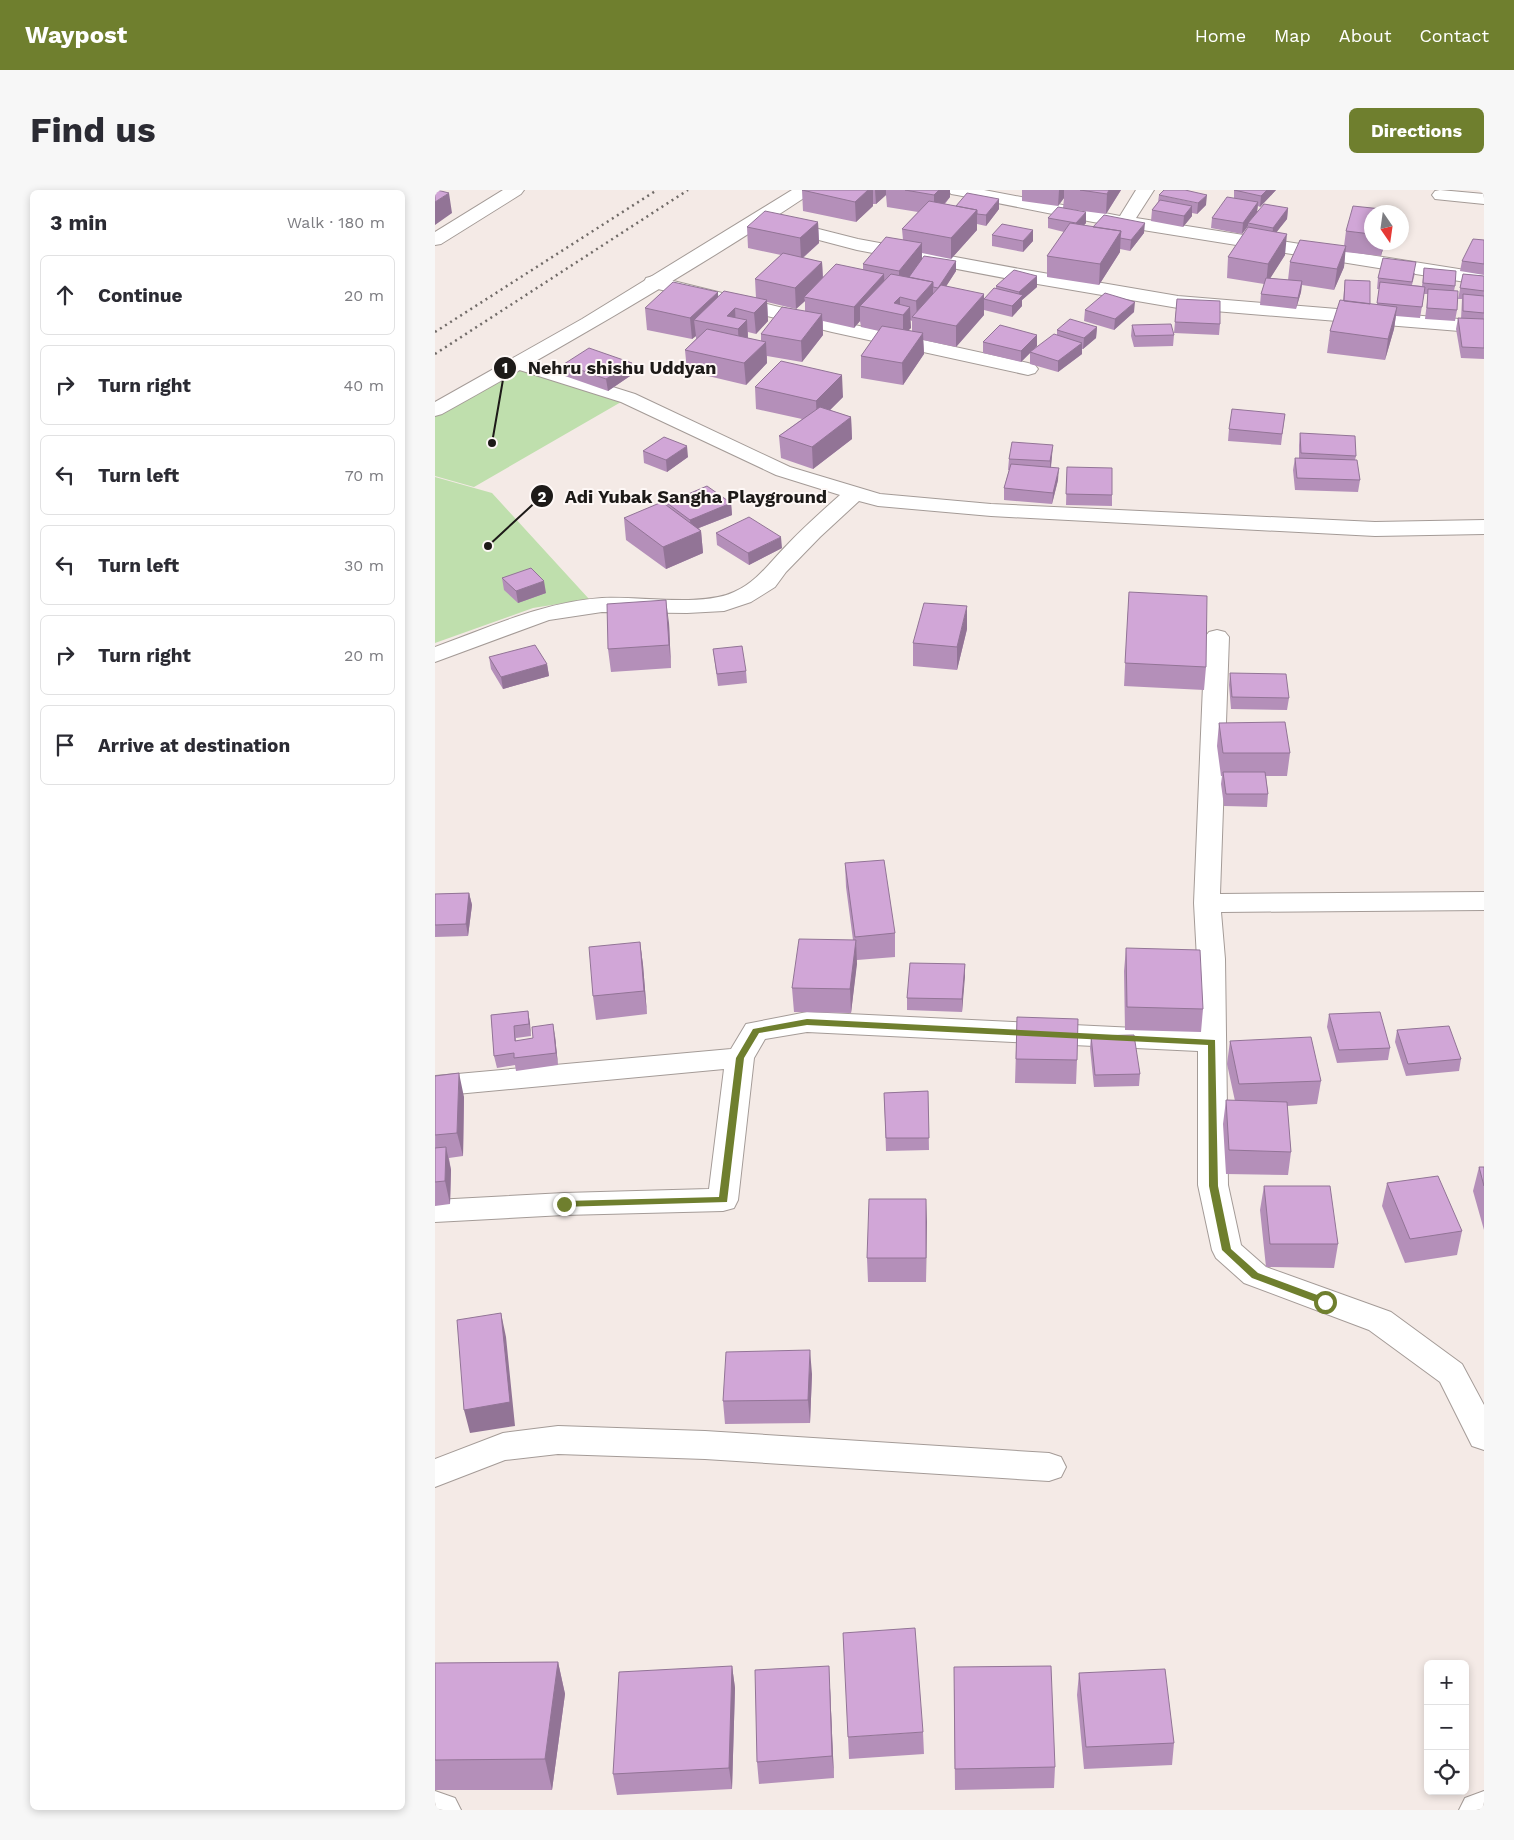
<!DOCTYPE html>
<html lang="en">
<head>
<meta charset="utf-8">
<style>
  body { margin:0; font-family:"Work Sans",sans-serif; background:#f7f7f7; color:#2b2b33 }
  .controls { position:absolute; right:15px; bottom:15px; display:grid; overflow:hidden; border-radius:8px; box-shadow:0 2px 8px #0003 }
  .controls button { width:45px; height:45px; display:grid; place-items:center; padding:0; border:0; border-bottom:1px solid #e1e1e2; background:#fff; color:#2b2b33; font:25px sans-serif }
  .compass { position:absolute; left:929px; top:15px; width:45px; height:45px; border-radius:50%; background:#fff; box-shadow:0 2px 8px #0003; rotate:167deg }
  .stop { position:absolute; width:15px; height:15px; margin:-11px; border:4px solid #6f7f2e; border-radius:50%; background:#fff }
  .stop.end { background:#6f7f2e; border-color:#fff; box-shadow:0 1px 5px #0008 }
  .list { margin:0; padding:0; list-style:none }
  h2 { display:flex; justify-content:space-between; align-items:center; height:65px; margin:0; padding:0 20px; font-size:21px }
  h2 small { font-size:16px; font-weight:400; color:#7c7c81 }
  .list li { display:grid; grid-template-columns:32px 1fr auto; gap:15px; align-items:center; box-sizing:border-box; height:80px; margin:0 10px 10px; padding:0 10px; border:1px solid #e1e1e2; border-radius:8px }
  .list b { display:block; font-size:19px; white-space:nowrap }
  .list em { font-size:16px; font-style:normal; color:#7c7c81 }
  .icon { flex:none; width:28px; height:28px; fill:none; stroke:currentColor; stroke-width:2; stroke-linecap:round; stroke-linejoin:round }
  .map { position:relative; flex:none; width:1049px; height:1620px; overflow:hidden; border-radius:8px }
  header { display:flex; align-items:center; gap:30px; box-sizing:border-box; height:70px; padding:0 25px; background:#6f7f2e; color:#fff }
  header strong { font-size:24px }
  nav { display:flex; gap:28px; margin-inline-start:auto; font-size:18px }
  .intro { display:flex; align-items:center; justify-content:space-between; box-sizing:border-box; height:120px; padding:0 30px }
  h1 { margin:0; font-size:35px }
  .button { padding:12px 22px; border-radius:8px; background:#6f7f2e; color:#fff; font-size:18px; font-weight:700 }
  main { display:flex; gap:30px; padding:0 30px }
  aside { flex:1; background:#fff; border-radius:8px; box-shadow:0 2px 8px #0003 }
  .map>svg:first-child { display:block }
  .green { fill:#bfdfad }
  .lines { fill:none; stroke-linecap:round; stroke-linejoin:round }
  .minor-casing { stroke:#a49b97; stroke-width:2 }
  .tertiary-casing { stroke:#a49b97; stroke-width:2 }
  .minor { fill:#fff; fill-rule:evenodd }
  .tertiary { fill:#fff; fill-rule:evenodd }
  .rail { stroke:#716b68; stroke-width:2.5; stroke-dasharray:2 4; stroke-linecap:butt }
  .wall { fill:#b48fb9; fill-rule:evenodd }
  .shaded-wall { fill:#927496 }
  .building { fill:#d1a6d7; stroke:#927496 }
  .route { fill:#6f7f2e }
  .leader { fill:none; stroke:#1d1a18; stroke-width:2 }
  .callout-dot { fill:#1d1a18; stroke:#fef8f6; stroke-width:2 }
  .mark-label { font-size:15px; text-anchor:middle; font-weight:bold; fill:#fff }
  .callout-label { font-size:18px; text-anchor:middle; font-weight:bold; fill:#1d1a18; stroke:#fef8f6; stroke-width:4; stroke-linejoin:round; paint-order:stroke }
</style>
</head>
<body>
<header>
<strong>Waypost</strong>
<nav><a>Home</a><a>Map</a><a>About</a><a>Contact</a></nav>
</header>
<div class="intro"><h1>Find us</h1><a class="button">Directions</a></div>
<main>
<aside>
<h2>3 min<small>Walk · 180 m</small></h2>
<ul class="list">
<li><svg class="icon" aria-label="ahead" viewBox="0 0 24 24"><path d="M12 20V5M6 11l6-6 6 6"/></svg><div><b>Continue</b></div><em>20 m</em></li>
<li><svg class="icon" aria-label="right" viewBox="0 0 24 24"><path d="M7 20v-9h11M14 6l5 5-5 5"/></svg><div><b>Turn right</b></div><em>40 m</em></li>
<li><svg class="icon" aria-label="left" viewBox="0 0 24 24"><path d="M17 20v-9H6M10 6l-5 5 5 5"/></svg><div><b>Turn left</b></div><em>70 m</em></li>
<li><svg class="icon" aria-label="left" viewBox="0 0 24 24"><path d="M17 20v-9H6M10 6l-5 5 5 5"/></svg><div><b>Turn left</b></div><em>30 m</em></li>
<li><svg class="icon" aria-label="right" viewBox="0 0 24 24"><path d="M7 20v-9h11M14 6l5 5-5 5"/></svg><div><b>Turn right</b></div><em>20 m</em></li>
<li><svg class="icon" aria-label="arrive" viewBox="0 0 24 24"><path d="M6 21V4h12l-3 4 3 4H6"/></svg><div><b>Arrive at destination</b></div></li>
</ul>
</aside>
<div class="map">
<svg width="1049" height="1620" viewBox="0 0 1049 1620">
  <rect width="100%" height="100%" fill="#f4eae6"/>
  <path class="green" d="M82 173 193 208 39 297 0 286V220Z
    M0 287 57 303 154 409 98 418 0 453Z"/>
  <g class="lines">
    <g class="minor-casing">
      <path id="minor" d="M513 0H549L685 26 701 0H719L701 28 1049 83V95L658 32 522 5 516 4Z
        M1005 0 1049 4V14L1000 9 997 5 1000 1Z
        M348 30 423 49 585 79 743 106 1049 131V143L743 118 585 91 422 60 342 39 339 35 342 31Z
        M218 86 397 130 593 173 600 175 603 179 600 183 593 185 397 142 211 96 209 92 211 88Z
        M82 167 200 204 355 277 445 304 556 314 940 332 1049 330V344L940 346 556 326 443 316 424 311 385 347 351 382 340 397 316 412 289 421 252 423 167 422 114 430 0 472V457C55 437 108 412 167 408 203 406 268 417 299 402 322 392 335 372 352 355 369 337 387 321 405 305L341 285 186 212 75 177 72 173 75 169Z
        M782 440 790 442 794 447 785 704 1049 702V720L786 722 790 769 793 995 806 1055 831 1077 956 1122 1027 1174 1049 1215V1260L1037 1256 1005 1192 934 1140 809 1093 781 1068 777 1060 763 995V861L372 842 330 849 319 868 303 1010 299 1018 288 1021 129 1025 0 1032V1010L129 1003 274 999 289 879 0 906V886L296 859 311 834 372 822 763 841 762 769 759 713 770 447 774 442Z
        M123 1236 270 1241 614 1263 626 1267 631 1277 626 1287 614 1291 270 1269 123 1264 70 1270 0 1297V1269L68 1243Z
        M0 1601 20 1608 26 1620H0Z"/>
    </g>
    <g class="tertiary-casing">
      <path id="tertiary" d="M68 0H89L86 4 6 54 0 55V42Z
        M357 0H378L375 4C256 83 132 154 7 224L0 226V212L147 129Z
        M1049 1601V1620H1024L1030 1608Z"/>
    </g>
    <use href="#minor" class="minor"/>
    <use href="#tertiary" class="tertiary"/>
    <path class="rail" d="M0 142 222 0
      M0 164 253 0"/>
  </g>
  <path class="wall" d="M367 0H515V7L510 14 521 16 564 19 551 36 542 34V40L516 69 487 63V69L521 71V81L511 96 549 109 561 99V96L602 86V97L587 110V116L577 127 549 120V125L521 157 488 150 489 164 468 195 426 188V166L444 141 426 137 425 131 419 138 388 131V145L367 172 332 166V173L311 195 252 181 250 160 261 149V146L257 149 212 140 210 118 283 107 321 108 320 89 346 65 313 58 312 37 383 32 384 53 368 68 387 72 388 87 428 79V74L468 50 467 39 483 22 452 17 451 5 441 14H438V16L421 32 368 21ZM370 111V121L326 144V151L313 148V142L321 144 333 131 332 112 361 119ZM475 130 477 131V141L473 140 476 138Z
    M587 0H686L671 24 633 19 651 33 648 36 709 43 695 61 685 59V62L664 95 612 87V66L629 42 613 38V28L628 18 629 8 623 16 587 11Z
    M799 0H841L825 17 823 16 822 21 853 18 852 29 841 42 850 65 835 88 853 90 855 72 909 56 911 41 936 22V52H950L946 66 910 62 909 77 899 100 867 95 866 102 861 119 825 115 826 104 829 94 792 88 793 67 813 38V36L807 44 776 38 777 28 799 8Z
    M724 5 771 15 762 24 757 23V26L748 37 716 31 717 20 723 12Z
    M557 45 598 51 588 62 557 56Z
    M1049 50V85L1025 81 1027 71Z
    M989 78 1020 96 1019 101 1022 120 1020 131 990 129 993 104H989L985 128 961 126 959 139 950 170 892 163 895 141 908 111 910 90 935 114 942 115 944 99H942L943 88 980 83 977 95 987 96Z
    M1028 84 1049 86V169L1026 168 1021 139 1023 128 1026 129 1027 109H1023Z
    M742 109 785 134 784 145 739 143Z
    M650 120 699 122 679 140 649 131Z
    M697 135 739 145 738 156 699 157 696 146Z
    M662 137 661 148 648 159H647V164L623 182 595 174V163L586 172 548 163V152L602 145V156L596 162 622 145V140Z
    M129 174 198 184 173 201 130 186Z
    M320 197 408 207 395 220 416 227 417 249 378 279 346 268 344 246 367 229 321 219Z
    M850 224 846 255 793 251 794 239Z
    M865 243 921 266 920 270 925 290 923 302 860 300 858 280 860 268 864 269V255Z
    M208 261 253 267 232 282 209 273Z
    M617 266 616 278 623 290 617 314 569 310V298L574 280H573L574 269Z
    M632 277 677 305V316L631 315Z
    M232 313H296L297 325 264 338 266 341 268 363 231 379 191 350 189 328 232 315Z
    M281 343 347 358 314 375 282 355Z
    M67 388 111 403 83 413 69 400Z
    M694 402 771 477 769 500 689 496Z
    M234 433 236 478 176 482 173 459Z
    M532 439 522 480 478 476V453Z
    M278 459 311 481 312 493 283 496Z
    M54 467 112 474 114 486 68 499 56 479Z
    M795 483 854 508 852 520 796 519 794 495Z
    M784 533 855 563 852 586H831L833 604 832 617 789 616 786 594 787 586H786L782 556Z
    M410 673 460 743V767L422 770 416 823 359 822 357 798 418 750 411 697Z
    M34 703 37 715 33 746 0 747V704Z
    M205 752 208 775 212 824 161 830 158 806Z
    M691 758 768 819 766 842 690 840 689 781Z
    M530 774 527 822 472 820V808Z
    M93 821 96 846 81 848V851L120 846 123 875 81 881 80 875 62 878 59 866 56 825Z
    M894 824 955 858 953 870 902 873 892 837Z
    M582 827 642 870 641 894 580 893Z
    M962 840 1026 869 1024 881 971 886 960 852Z
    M656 846 705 884 704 896 659 897 655 858Z
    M795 851 886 891 882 914 852 916 856 962 853 985 791 984 788 934 791 910 800 911 792 874Z
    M0 886 29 907 28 966 14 968 16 980 15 1014 0 1016Z
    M493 901 494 960 451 961 449 903Z
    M1044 977H1049V1040L1038 1001Z
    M952 993 1027 1041 1022 1065 970 1073 947 1016Z
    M829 996 903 1054 899 1078 831 1077 825 1020Z
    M491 1009V1092H433L432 1068Z
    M377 1184 375 1233 290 1234 288 1211Z
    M123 1472 130 1504 117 1600H0V1473Z
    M297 1476 300 1498 297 1599 182 1605 178 1584Z
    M644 1483 739 1553 737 1575 649 1579 642 1505Z
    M395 1498 399 1588 324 1594 322 1572Z
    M519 1499 620 1577 619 1598 520 1600Z
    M488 1542 489 1564 414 1569 413 1547Z"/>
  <path class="shaded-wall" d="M433 0H438V16L421 32 420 12Z
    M440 0H451V5L441 14Z
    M504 0H515V7L499 25V5Z
    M624 0H629V8L623 16Z
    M674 0H686L671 24 672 4Z
    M832 0H841L825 17 826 6Z
    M14 3 17 23 0 35V12Z
    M772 5 771 15 762 24 763 13Z
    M564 9V19L551 36V25Z
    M823 12 822 23 813 33V36L807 44 808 33Z
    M757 16V26L748 37 749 26Z
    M853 18 852 29 837 48 838 38Z
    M542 20V40L516 69V48Z
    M651 22V33L641 44V33Z
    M383 32 384 53 366 69 365 48Z
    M710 33 709 43 695 61 696 50Z
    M598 40V51L588 62V51Z
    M686 41 685 62 664 95 665 74Z
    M852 44 850 65 831 95 833 74Z
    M948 52H950L946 66Z
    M487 53V74L464 102V81Z
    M911 56 909 77 899 100 902 79Z
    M521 71V81L503 109V98Z
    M387 72 388 93 369 107 370 111 361 119 360 98Z
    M449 84 450 104 425 116V131L419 138V117Z
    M602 86V97L587 110V116L577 127V116L584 108V102Z
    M867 91 866 102 861 119 863 108Z
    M498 92V113L482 128 481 111Z
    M283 102 284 123 259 130 261 146 257 149 255 128Z
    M549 104V125L521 157V136Z
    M465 107V125L459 113Z
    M332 110 333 131 321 144 319 123Z
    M700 112 699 122 679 140 680 129Z
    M475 117 476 138 468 146V125Z
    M962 117 959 139 950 170 953 149Z
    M300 118 301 138 292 126Z
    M387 124 388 145 367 172 366 151Z
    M312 130 313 151 304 160 303 139Z
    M662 137 661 148 648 159 649 148Z
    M488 143 489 164 468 195 467 173Z
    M602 145V156L586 172V161Z
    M331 152 332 173 311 195 309 173Z
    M647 153V164L623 182V171Z
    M197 173 198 184 173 201 171 189Z
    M407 185 408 207 382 233 381 211Z
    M416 227 417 249 378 279 377 257Z
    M618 255 617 266 615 283V271Z
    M252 256 253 267 232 282 231 270Z
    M624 278 623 290 617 314 618 303Z
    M296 313 297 325 256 341 255 330Z
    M266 341 268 363 231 379 228 357Z
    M346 347 347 358 314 375 313 363Z
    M109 391 111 403 83 413 81 401Z
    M231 410 234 433 236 478 234 455Z
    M532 416V439L522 480V457Z
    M112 474 114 486 68 499 66 487Z
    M34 703 37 715 33 746 31 734Z
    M421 750 422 774 416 823 415 799Z
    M205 752 208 775 212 824 209 801Z
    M530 774V787L527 822V809Z
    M93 821 95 833 96 846 94 834Z
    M118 834 120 846 123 875 121 863Z
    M24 883 29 907 28 966 22 943Z
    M11 957 16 980 15 1014 10 991Z
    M491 1009 492 1032 491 1092Z
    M66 1123 71 1147 80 1236 35 1243 29 1220Z
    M375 1160 377 1184 375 1233 373 1210Z
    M123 1472 130 1504 117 1600 110 1569Z
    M297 1476 300 1498 297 1599 294 1578Z
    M394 1476 395 1498 399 1588 397 1566Z"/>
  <path class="building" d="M0 0H2L14 3 0 12Z
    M367 0H433L420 12Z
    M470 0H504L499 5Z
    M645 0H674L672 4Z
    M729 0H750L772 5 763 13 724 5Z
    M799 0H832L826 6Z
    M532 3 564 9 551 25 542 24V20L521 16Z
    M792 7 823 12 808 33 777 28Z
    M725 10 757 16 749 26 717 20Z
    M494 11 542 20 516 48 467 39Z
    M829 14 853 18 838 38 813 33Z
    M918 16 956 20 955 22H936V44L911 41Z
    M623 17 651 22 641 33 613 28Z
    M330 21 383 32 365 48 312 37Z
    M669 25 710 33 696 50 685 48 686 41 658 37Z
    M635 33 686 41 665 74 612 66Z
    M567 34 598 40 588 51 557 45Z
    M813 37 852 44 833 74 793 67Z
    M451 47 487 53 464 81 428 74Z
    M1038 49 1049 50V74L1027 71Z
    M865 50 911 56 902 79 855 72Z
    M348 63 387 72 360 98 320 89Z
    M489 66 521 71 503 98 498 97V92L474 87Z
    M948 68 981 72 977 92 943 88Z
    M401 74 449 84 419 117 369 107Z
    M989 78 1021 81 1020 96 988 93Z
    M579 80 602 86 584 102 561 96Z
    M456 84 498 92 481 111 465 107 459 113 475 117 468 125 425 116Z
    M1028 84 1049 86V101L1025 98Z
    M831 88 867 91 863 108 826 104Z
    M910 90 935 91V114L909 111Z
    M238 92 283 102 255 128 210 118Z
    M945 92 990 97 987 117 942 113Z
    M506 95 549 104 521 136 477 127Z
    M559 98 588 105 577 116 549 109Z
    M993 99 1023 101 1022 120 992 118Z
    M289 101 332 110 319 123 300 118 292 126 312 130 303 139 259 130Z
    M670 103 700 112 680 129 650 120Z
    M1028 104 1049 106V123L1028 121Z
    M742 109 785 111V134L740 132Z
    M905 110 962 117 953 149 895 141Z
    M347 117 387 124 366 151 326 144Z
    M1023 128 1049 129V158L1027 157Z
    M635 129 662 137 649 148 622 140Z
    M736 134 739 145 700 146 697 135Z
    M565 135 602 145 586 161 548 152Z
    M447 136 488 143 467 173 426 166Z
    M272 139 331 152 309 173 250 160Z
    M619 144 647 153 623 171 595 162Z
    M154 158 197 173 171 189 129 174Z
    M346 171 407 185 381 211 320 197Z
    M385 217 416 227 377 257 344 246Z
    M797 219 850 224 847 244 794 239Z
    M865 243 920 246 921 266 866 263Z
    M229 247 252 256 231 270 208 261Z
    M577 252 618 255 615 271 574 269Z
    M860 268 922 270 925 290 862 288Z
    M576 274 624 278 618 303 569 298Z
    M632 277 677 278V305L631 304Z
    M272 296 296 313 255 330 232 313Z
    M227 312 266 341 228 357 189 328Z
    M314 327 346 347 313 363 281 343Z
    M96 378 109 391 81 401 67 388Z
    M694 402 772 406 771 477 690 473Z
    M231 410 234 455 173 459 172 414Z
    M489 413 532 416 522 457 478 453Z
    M100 455 112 474 66 487 54 467Z
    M307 456 311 481 282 484 278 459Z
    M795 483 851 484 854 508 797 507Z
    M850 532 855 563H788L784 533Z
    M788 582H830L833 604H791Z
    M449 670 460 743 420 747 410 673Z
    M34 703 31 734 0 735V704Z
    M364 749 421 750 415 799 357 798Z
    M205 752 209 801 158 806 154 757Z
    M691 758 765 760 768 819 692 817Z
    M475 773 530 774 527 809 472 808Z
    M93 821 94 834 79 836 80 851 98 848 97 837 118 834 121 863 79 868V863L59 866 56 825Z
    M945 822 955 858 904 860 894 824Z
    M582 827 643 829 642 870 581 869Z
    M1014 836 1026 869 973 874 962 840Z
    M699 845 705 884 660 885 656 846Z
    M876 847 886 891 804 894 795 851Z
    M24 883 22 943 0 945V886Z
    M493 901 494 948H451L449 903Z
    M791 910 852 912 856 962 794 960Z
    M11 957 10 991 0 992V958Z
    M1044 977H1049V996Z
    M1003 986 1027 1041 975 1049 952 993Z
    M829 996H895L903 1054H835Z
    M434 1009H491V1068H432Z
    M66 1123 75 1212 29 1220 22 1130Z
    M375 1160 373 1210 288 1211 291 1162Z
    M480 1438 488 1542 413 1547 408 1443Z
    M123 1472 110 1569 0 1570V1473Z
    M297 1476 294 1578 178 1584 184 1482Z
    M394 1476 397 1566 322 1572 320 1480Z
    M616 1476 620 1577 520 1579 519 1477Z
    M730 1479 739 1553 651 1557 644 1483Z"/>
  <path class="route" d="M372 829 780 850 783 996 796 1059 823 1083 893 1109V1114H886L817 1088 787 1060 774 996 773 855 372 835 324 843 309 868 292 1012 125 1017V1012L129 1011 284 1007 301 868 318 839Z"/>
  <path class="leader" d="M57 253L70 178M53 356L107 306"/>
  <g class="callout-dot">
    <circle cx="57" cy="253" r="5"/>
    <circle cx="53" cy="356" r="5"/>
    <circle cx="70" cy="178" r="12"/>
    <circle cx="107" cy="306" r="12"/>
  </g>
  <g class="mark-label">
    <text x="70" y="183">1</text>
    <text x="107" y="312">2</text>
  </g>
  <g class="callout-label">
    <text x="187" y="184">Nehru shishu Uddyan</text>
    <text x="261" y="313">Adi Yubak Sangha Playground</text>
  </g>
</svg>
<div class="controls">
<button>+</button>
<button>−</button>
<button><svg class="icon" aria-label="locate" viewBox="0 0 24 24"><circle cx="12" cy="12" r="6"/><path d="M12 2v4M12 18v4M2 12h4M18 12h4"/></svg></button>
</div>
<svg class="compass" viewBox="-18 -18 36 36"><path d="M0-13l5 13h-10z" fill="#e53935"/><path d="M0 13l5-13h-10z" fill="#7c7c81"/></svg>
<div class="stop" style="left:890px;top:1112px"></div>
<div class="stop end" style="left:129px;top:1014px"></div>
</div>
</main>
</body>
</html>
